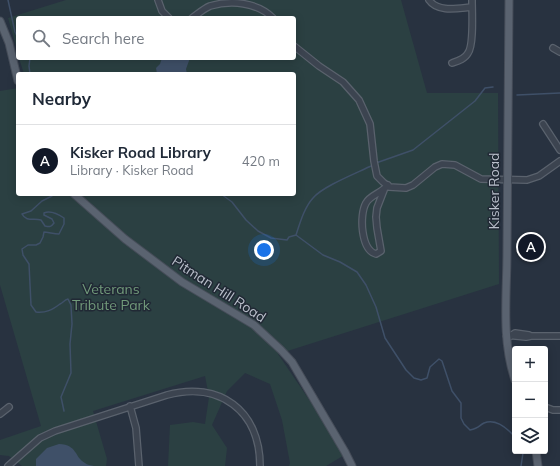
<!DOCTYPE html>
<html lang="en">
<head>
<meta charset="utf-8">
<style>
  body { margin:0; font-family:Mulish,sans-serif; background:#f2f2f3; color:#1f2937 }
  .controls { position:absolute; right:12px; bottom:12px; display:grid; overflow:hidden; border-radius:4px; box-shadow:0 2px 10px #0003 }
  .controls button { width:36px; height:36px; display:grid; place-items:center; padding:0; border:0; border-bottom:1px solid #e0e1e3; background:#fff; color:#1f2937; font:20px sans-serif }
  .you { position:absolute; left:264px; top:250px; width:14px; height:14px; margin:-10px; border:3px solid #fff; border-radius:50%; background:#1a73e8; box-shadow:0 0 0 6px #1a73e833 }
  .badge { display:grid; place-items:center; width:26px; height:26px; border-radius:50%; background:#111827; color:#fff; font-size:13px; font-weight:700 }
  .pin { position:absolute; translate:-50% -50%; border:2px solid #fff; box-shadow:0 1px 4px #0006 }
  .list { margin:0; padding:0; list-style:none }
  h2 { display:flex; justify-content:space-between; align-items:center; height:52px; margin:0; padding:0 16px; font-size:17px }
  h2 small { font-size:13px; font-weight:400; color:#747a83 }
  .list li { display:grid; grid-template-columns:26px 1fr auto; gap:12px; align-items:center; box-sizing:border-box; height:72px; padding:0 16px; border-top:1px solid #e0e1e3 }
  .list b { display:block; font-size:15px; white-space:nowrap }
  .list p { margin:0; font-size:13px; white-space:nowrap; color:#747a83 }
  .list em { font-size:13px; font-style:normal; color:#747a83 }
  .icon { flex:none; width:22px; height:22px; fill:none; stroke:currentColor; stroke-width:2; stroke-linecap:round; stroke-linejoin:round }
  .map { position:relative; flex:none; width:560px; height:466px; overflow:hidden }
  .search { position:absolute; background:#fff; box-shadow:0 2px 10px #0003; left:16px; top:16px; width:280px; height:44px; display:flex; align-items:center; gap:10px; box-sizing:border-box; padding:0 14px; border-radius:4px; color:#747a83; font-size:15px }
  .panel { position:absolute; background:#fff; box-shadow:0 2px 10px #0003; left:16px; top:72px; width:280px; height:124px; border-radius:4px }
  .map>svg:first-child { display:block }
  .green { fill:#2b4042 }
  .water { fill:#3f5068 }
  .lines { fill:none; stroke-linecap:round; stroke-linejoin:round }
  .stream { stroke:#3f5068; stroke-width:1.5 }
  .minor-casing { stroke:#5a626d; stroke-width:8 }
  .major-casing { stroke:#464d59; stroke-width:9 }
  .minor { stroke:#3c4450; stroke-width:5.5 }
  .major { stroke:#5a6370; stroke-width:7 }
  .labels { text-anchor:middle; stroke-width:3; stroke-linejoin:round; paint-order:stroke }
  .street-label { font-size:14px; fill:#b9bfca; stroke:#212935 }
  .park-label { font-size:14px; fill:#719a7a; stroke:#212935 }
</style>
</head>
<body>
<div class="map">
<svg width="560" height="466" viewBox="0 0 560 466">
  <rect width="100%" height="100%" fill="#283240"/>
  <path class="green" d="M66 0H401L427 93H498L499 284 278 354 346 454 326 466H289L290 463 282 420 270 384 245 373 227 391 212 425 227 448 225 466H168L170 425 193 422 205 424 209 397 205 376 93 411 107 459 106 466H22L9 456 0 455V440L41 426 0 285V91L18 88V194H294V74H24L19 58H294V18H18V53L8 18Z"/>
  <path class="water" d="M162 58H190L186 69 187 74H157L156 68 160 64Z
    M59 444C78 445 74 457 85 463 87 465 91 465 94 466H36V459L47 448Z"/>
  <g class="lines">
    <path class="stream" d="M8 0 15 32 18 38
      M30 74 29 66 30 58
      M517 95 560 93
      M376 163 413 150 475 101 485 88 493 87
      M53 194 52 196 42 201 31 211 22 214C26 222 34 218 41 220L45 226C50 227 51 227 54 223L52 219 44 215V213C51 210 58 214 64 218V224L59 234C54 234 48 232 44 232L43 237 40 243 36 245H28L22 249 23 255 29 264 31 305 36 312C46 313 52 310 60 304 64 302 64 300 68 299L71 305 72 324 70 344 71 373 61 397 64 411
      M221 194 232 202 246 220 258 231 271 238 287 240 289 237 296 235C300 223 304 208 313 198 323 186 357 173 373 165
      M296 235 323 255 340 262 357 272 366 285 376 307 385 338 406 370 414 378 421 380 427 378 430 367 439 359 442 361 452 391 461 403V418L464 424 470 430C480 428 478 426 484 423 496 418 508 429 515 437
      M521 466 523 453 522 451"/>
    <g class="minor-casing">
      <path id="minor" d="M158 0 162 11 169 18
        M429 0C438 13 459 8 472 7
        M192 18C198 14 203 9 210 6 231 0 257 2 273 18
        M294 46 319 66 343 82 359 100 370 124 374 161 377 176 383 182 389 187 406 188 413 185 435 167 442 164 455 165 481 179 527 180 539 176 560 161
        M553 48 560 52
        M452 63C458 61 465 59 468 53 474 45 472 11 472 0
        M543 124 560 150
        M384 190 377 208 376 217 377 228 381 251 376 254C361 250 359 215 366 203 370 195 382 193 388 185
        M506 335 526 337 531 336H560
        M511 336 515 333 529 335
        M130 406 136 428 139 466
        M545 407 553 410H560
        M0 414 9 407
        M8 466 40 438 55 431 167 395C219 381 260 410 260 466"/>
    </g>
    <g class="major-casing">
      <path id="major" d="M509 0C508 84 507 168 507 251 507 295 501 338 515 380
        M0 21 9 43 18 81
        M74 194 125 239 182 282 254 325 281 350 292 362 345 452 352 466
        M536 451 538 466"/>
    </g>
    <use href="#minor" class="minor"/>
    <use href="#major" class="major"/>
  </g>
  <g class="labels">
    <g class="street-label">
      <text transform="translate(494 191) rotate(-90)" y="5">Kisker Road</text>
      <text transform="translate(219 289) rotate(33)" y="5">Pitman Hill Road</text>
    </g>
    <g class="park-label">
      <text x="111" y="294">Veterans<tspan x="111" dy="16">Tribute Park</tspan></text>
    </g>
  </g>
</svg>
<div class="controls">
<button>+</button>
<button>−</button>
<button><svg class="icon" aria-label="layers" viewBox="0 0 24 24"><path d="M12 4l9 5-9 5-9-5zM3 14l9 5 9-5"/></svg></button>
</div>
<div class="you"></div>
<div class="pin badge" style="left:531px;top:247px">A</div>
<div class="search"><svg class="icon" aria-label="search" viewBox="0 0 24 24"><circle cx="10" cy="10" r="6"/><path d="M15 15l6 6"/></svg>Search here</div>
<section class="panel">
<h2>Nearby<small></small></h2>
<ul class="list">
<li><span class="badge">A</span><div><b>Kisker Road Library</b><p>Library · Kisker Road</p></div><em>420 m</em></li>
</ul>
</section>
</div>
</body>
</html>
